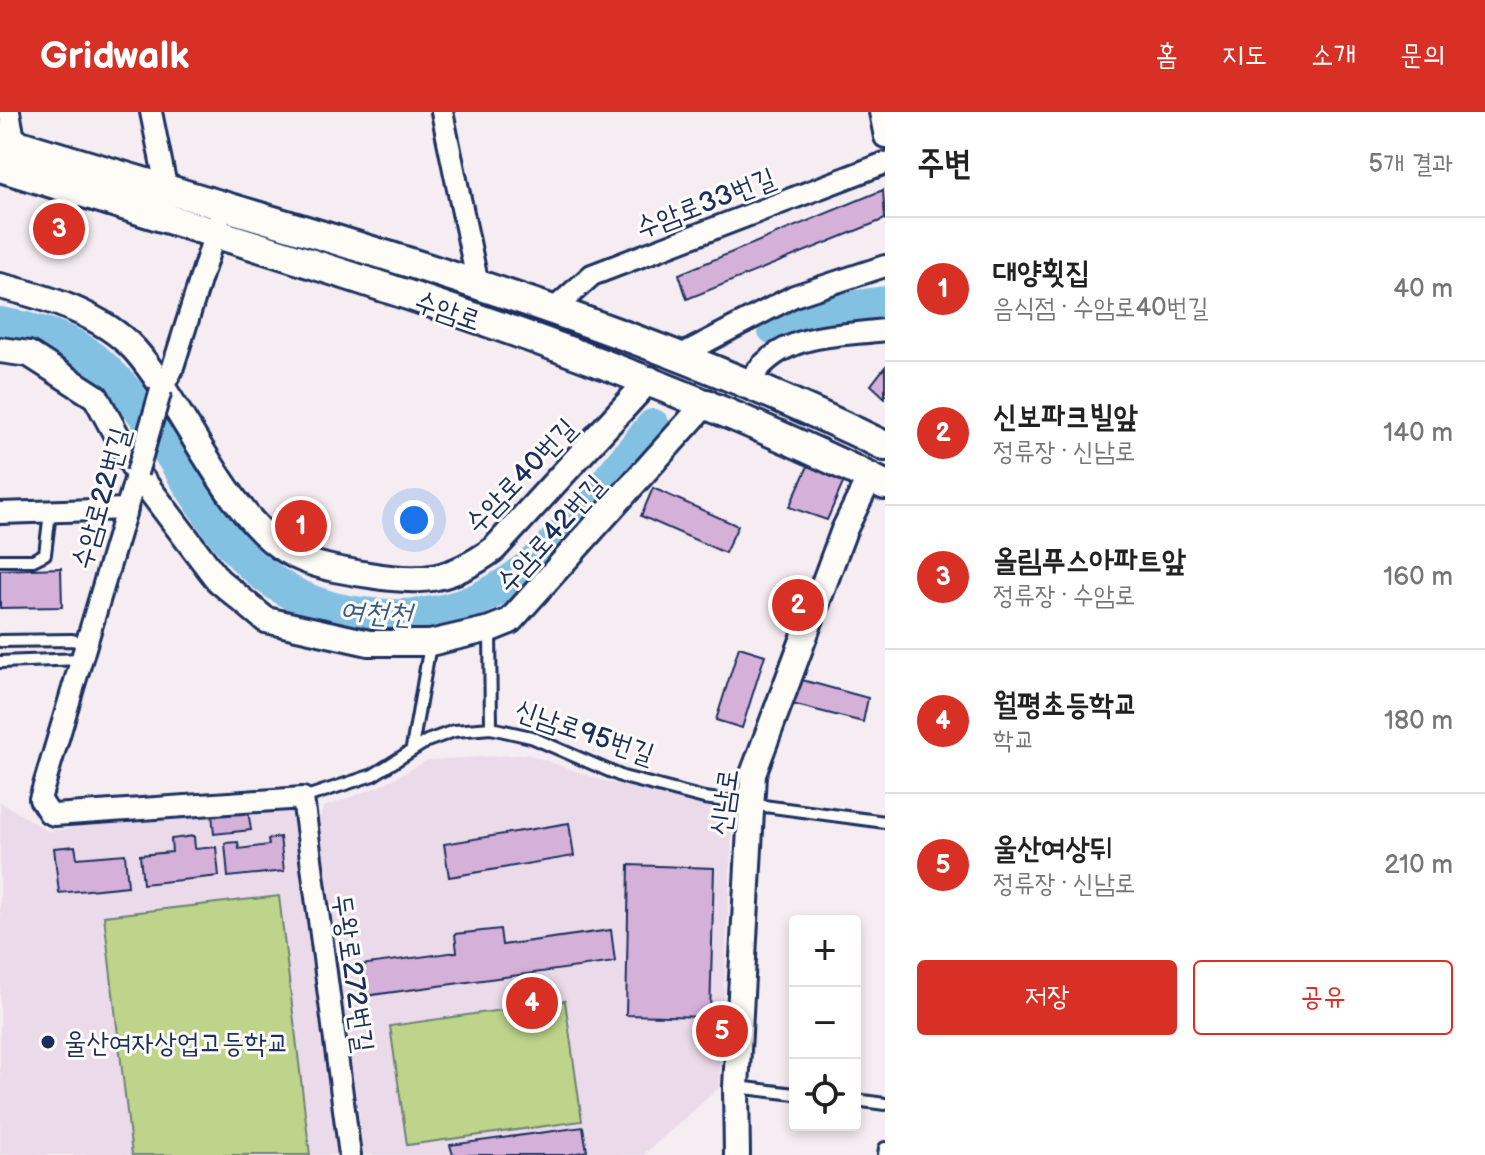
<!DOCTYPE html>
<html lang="ko">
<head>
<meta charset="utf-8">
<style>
  body { margin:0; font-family:"Balsamiq Sans","Poor Story",sans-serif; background:#f6f6f6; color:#222 }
  .controls { position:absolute; right:24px; bottom:24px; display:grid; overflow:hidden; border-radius:8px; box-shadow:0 4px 12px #0003 }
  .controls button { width:72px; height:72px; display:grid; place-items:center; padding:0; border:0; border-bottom:2px solid #e0e0e0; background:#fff; color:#222; font:40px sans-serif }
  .you { position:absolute; left:414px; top:408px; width:28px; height:28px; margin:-20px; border:6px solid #fff; border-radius:50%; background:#1a73e8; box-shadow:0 0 0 12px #1a73e833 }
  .badge { display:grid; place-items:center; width:52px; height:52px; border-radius:50%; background:#d93025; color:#fff; font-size:26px; font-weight:700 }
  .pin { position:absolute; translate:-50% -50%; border:4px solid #fff; box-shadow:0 2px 8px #0006 }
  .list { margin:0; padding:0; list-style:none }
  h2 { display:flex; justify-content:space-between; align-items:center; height:104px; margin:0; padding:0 32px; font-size:34px }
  h2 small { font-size:26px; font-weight:400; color:#767676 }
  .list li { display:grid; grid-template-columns:52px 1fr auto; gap:24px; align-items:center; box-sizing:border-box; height:144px; padding:0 32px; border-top:2px solid #e0e0e0 }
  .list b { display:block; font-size:30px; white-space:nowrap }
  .list p { margin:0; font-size:26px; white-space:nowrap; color:#767676 }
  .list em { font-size:26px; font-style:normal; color:#767676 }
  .actions { display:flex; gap:16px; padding:24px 32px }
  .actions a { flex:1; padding:18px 0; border:2px solid #d93025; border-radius:8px; text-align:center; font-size:28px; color:#d93025 }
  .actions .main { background:#d93025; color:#fff }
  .icon { flex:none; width:44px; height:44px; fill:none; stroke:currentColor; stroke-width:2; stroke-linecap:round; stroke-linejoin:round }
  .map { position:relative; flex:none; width:885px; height:1043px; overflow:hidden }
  header { display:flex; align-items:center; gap:48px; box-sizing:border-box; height:112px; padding:0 40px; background:#d93025; color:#fff }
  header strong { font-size:38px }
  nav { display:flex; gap:44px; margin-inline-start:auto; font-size:28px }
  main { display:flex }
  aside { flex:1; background:#fff }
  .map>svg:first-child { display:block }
  .built { fill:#ebdbea }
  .green { fill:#bdd48a; stroke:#6c8274; stroke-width:2 }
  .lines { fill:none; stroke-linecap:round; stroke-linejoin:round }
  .river { stroke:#83c1e3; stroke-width:34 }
  .building { fill:#d5b0d9; stroke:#1b2f5e; stroke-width:2 }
  .service-casing { stroke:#1b2f5e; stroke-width:16 }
  .minor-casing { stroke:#1b2f5e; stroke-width:26 }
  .tertiary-casing { stroke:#1b2f5e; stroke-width:30 }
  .secondary-casing { stroke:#1b2f5e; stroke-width:34 }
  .service { stroke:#fdfcf7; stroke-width:10 }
  .minor { stroke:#fdfcf7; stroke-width:20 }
  .tertiary { stroke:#fdfcf7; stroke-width:24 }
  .secondary { stroke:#fdfcf7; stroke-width:28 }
  .minor-bridge-casing { stroke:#1b2f5e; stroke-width:26; stroke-linecap:butt }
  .minor-bridge { stroke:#fdfcf7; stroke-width:20 }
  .poi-dot { fill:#1b2f5e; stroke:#fdfcf7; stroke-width:3 }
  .labels { text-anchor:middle; stroke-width:6; stroke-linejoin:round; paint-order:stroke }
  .street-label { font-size:28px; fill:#1b2f5e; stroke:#fdfcf7 }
  .poi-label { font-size:28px; fill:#1b2f5e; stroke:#fdfcf7; text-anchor:start }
  .water-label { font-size:30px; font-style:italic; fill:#3a5b86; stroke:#fdfcf7 }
</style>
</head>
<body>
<header>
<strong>Gridwalk</strong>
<nav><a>홈</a><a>지도</a><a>소개</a><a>문의</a></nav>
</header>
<main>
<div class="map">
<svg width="885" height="1043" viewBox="0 0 885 1043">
  <rect width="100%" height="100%" fill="#f5edf1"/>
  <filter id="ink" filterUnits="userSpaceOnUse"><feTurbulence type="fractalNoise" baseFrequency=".0125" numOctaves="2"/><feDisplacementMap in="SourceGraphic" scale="16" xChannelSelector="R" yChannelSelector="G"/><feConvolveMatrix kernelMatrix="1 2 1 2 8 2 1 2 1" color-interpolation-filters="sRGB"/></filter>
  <g filter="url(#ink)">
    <path class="built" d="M527 642 601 668 733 701 719 976 643 1043H364L318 709 324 695 378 675 428 648Z
      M0 690 48 719 284 691 293 701 339 1043H0Z"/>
    <path class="green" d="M279 784 310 1043H132L104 804Z
      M565 889 582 1009 407 1033 390 914Z"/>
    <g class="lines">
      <path class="river" d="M0 212C33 218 69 225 95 248 194 331 207 484 361 502 513 521 566 415 653 314
        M774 216 834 198 885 191"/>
    </g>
    <path class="building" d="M883 78 885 107 687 187 679 162Z
      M885 255V286L871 273Z
      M808 354 844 369 827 408 789 395Z
      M653 376 738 414 725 441 641 404Z
      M61 456 62 495 0 496V458Z
      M739 535 765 543 742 616 716 608Z
      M802 568 868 586 863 610 792 592Z
      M248 698 251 718 214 722 212 702Z
      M569 711 574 744 449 765 444 732Z
      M194 724 195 737 216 735 219 764 143 772 140 743 172 740 171 727Z
      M280 725 284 759 228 765 225 731 238 730 239 737 269 733 268 727Z
      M75 734 77 746 125 742 128 774 59 781 54 736Z
      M629 753 714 756 710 905 626 903Z
      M500 817 502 833 611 818 615 850 364 884 360 853 457 840 455 822Z
      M583 1015 587 1039 567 1043H453L450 1033Z"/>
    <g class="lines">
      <g class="service-casing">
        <path id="service" d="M0 448H33L45 442 50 400
          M490 517 491 616
          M0 529 72 528 86 532
          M0 550 82 547
          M412 636 430 533
          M303 686 373 663 427 629 454 619 491 616 531 625 623 665 704 686 885 710
          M737 975 795 982
          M855 988 885 992
          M884 1043 885 1036"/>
      </g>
      <g class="minor-casing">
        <path id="minor" d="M9 0 15 32
          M151 0 167 79
          M442 0 478 173
          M880 0 885 25
          M554 197 592 163 885 51
          M681 243 794 184 885 154
          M749 270C780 220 832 225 885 218
          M161 278 172 258 219 108
          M137 361 40 687 49 701 54 703 303 686 350 1043
          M0 401 127 397"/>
      </g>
      <g class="tertiary-casing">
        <path id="tertiary" d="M0 174C46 185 102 202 135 238 182 291 228 406 288 440 311 454 343 459 369 463 422 472 450 469 494 437L650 267
          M0 238 29 242 96 285 137 361 218 468 266 508 369 531H430L490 517 510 509 707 290
          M737 1043 736 975 753 662 844 418 870 365"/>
      </g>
      <g class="secondary-casing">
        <path id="secondary" d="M0 27C298 119 604 196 885 334
          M0 55C299 148 603 234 885 373"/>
      </g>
      <use href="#service" class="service"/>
      <use href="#minor" class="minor"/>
      <use href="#tertiary" class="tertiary"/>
      <use href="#secondary" class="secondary"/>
      <g class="minor-bridge-casing">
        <path id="minor-bridge" d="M137 361 161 278"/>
      </g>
      <use href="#minor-bridge" class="minor-bridge"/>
    </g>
  </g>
  <circle class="poi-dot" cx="48" cy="930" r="8"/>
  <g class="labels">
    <g class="street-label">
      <text transform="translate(705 90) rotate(-21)" y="10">수암로33번길</text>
      <text transform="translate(448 198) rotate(19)" y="10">수암로</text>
      <text transform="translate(520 363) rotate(-46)" y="10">수암로40번길</text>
      <text transform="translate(100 386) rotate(-74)" y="10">수암로22번길</text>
      <text transform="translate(550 421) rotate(-48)" y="10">수암로42번길</text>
      <text transform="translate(585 619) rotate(19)" y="10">신남로95번길</text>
      <text transform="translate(723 690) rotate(-82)" y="10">신남로</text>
      <text transform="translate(354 861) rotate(82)" y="10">두왕로272번길</text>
    </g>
    <g class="poi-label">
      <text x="64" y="940">울산여자상업고등학교</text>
    </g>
    <g class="water-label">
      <text transform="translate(376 500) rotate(4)" y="10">여천천</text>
    </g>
  </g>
</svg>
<div class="controls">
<button>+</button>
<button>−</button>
<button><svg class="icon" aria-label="locate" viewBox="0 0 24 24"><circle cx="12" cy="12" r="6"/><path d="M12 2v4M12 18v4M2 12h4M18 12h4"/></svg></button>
</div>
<div class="you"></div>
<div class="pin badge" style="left:301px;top:414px">1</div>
<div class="pin badge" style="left:798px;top:493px">2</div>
<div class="pin badge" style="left:59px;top:117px">3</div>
<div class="pin badge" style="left:532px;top:891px">4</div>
<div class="pin badge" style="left:722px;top:919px">5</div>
</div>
<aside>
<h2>주변<small>5개 결과</small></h2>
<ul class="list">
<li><span class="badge">1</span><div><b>대양횟집</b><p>음식점 · 수암로40번길</p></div><em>40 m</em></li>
<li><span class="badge">2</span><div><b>신보파크빌앞</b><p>정류장 · 신남로</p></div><em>140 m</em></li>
<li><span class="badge">3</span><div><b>올림푸스아파트앞</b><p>정류장 · 수암로</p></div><em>160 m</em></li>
<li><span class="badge">4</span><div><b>월평초등학교</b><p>학교</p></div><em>180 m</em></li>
<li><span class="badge">5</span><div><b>울산여상뒤</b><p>정류장 · 신남로</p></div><em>210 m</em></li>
</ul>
<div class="actions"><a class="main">저장</a><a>공유</a></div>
</aside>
</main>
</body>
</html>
